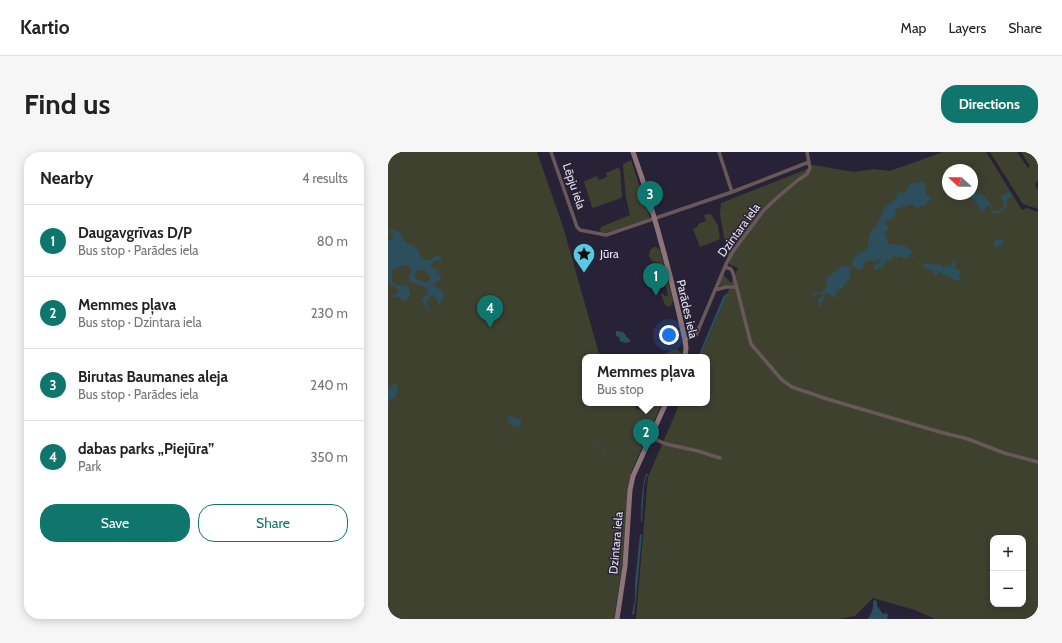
<!DOCTYPE html>
<html lang="en">
<head>
<meta charset="utf-8">
<style>
  body { margin:0; font-family:Cabin,sans-serif; background:#f6f6f6; color:#222 }
  .controls { position:absolute; right:12px; bottom:12px; display:grid; overflow:hidden; border-radius:8px; box-shadow:0 2px 10px #0003 }
  .controls button { width:36px; height:36px; display:grid; place-items:center; padding:0; border:0; border-bottom:1px solid #e0e0e0; background:#fff; color:#222; font:20px sans-serif }
  .compass { position:absolute; left:554px; top:12px; width:36px; height:36px; border-radius:50%; background:#fff; box-shadow:0 2px 10px #0003; rotate:291deg }
  .you { position:absolute; left:281px; top:183px; width:14px; height:14px; margin:-10px; border:3px solid #fff; border-radius:50%; background:#1a73e8; box-shadow:0 0 0 6px #1a73e833 }
  .badge { display:grid; place-items:center; width:26px; height:26px; border-radius:50%; background:#0f766e; color:#fff; font-size:13px; font-weight:700 }
  .pin { position:absolute; translate:-50% -33px; filter:drop-shadow(0 1px 2px #0008) }
  .pin::after { content:''; position:absolute; top:21px; width:14px; height:12px; background:inherit; clip-path:polygon(0 0,100% 0,50% 100%) }
  .popup { position:absolute; left:194px; top:202px; width:128px; height:52px; box-sizing:border-box; display:grid; place-content:center; border-radius:8px; background:#fff; filter:drop-shadow(0 1px 3px #0005); font-size:13px; white-space:nowrap; color:#767676 }
  .popup b { font-size:15px; color:#222 }
  .popup::after { content:''; position:absolute; left:50%; top:100%; margin-left:-8px; border:8px solid transparent; border-top-color:#fff }
  .list { margin:0; padding:0; list-style:none }
  h2 { display:flex; justify-content:space-between; align-items:center; height:52px; margin:0; padding:0 16px; font-size:17px }
  h2 small { font-size:13px; font-weight:400; color:#767676 }
  .list li { display:grid; grid-template-columns:26px 1fr auto; gap:12px; align-items:center; box-sizing:border-box; height:72px; padding:0 16px; border-top:1px solid #e0e0e0 }
  .list b { display:block; font-size:15px; white-space:nowrap }
  .list p { margin:0; font-size:13px; white-space:nowrap; color:#767676 }
  .list em { font-size:13px; font-style:normal; color:#767676 }
  .actions { display:flex; gap:8px; padding:12px 16px }
  .actions a { flex:1; padding:9px 0; border:1px solid #0f766e; border-radius:16px; text-align:center; font-size:14px; color:#0f766e }
  .actions .main { background:#0f766e; color:#fff }
  .map { position:relative; flex:none; width:650px; height:467px; overflow:hidden; border-radius:16px }
  header { display:flex; align-items:center; gap:24px; box-sizing:border-box; height:56px; padding:0 20px; background:#fff; border-bottom:1px solid #e0e0e0 }
  header strong { font-size:19px }
  nav { display:flex; gap:22px; margin-inline-start:auto; font-size:14px }
  .intro { display:flex; align-items:center; justify-content:space-between; box-sizing:border-box; height:96px; padding:0 24px }
  h1 { margin:0; font-size:28px }
  .button { padding:10px 18px; border-radius:16px; background:#0f766e; color:#fff; font-size:14px; font-weight:700 }
  main { display:flex; gap:24px; padding:0 24px }
  aside { flex:1; background:#fff; border-radius:16px; box-shadow:0 2px 10px #0003 }
  .map>svg:first-child { display:block }
  .green { fill:#3f412f; fill-rule:evenodd }
  .water { fill:#2d4e5d; fill-rule:evenodd }
  .lines { fill:none; stroke-linecap:round; stroke-linejoin:round }
  .stream { stroke:#2d4e5d; stroke-width:1 }
  .street { stroke:#68585a; stroke-width:3.5 }
  .secondary { stroke:#8c7477; stroke-width:5 }
  .labels { text-anchor:middle; stroke-width:3; stroke-linejoin:round; paint-order:stroke }
  .street-label { font-size:12px; fill:#e4e0ef; stroke:#282237 }
  .poi-label { font-size:12px; fill:#e4e0ef; stroke:#282237; text-anchor:start }
</style>
</head>
<body>
<header>
<strong>Kartio</strong>
<nav><a>Map</a><a>Layers</a><a>Share</a></nav>
</header>
<div class="intro"><h1>Find us</h1><a class="button">Directions</a></div>
<main>
<aside>
<h2>Nearby<small>4 results</small></h2>
<ul class="list">
<li><span class="badge">1</span><div><b>Daugavgrīvas D/P</b><p>Bus stop · Parādes iela</p></div><em>80 m</em></li>
<li><span class="badge">2</span><div><b>Memmes pļava</b><p>Bus stop · Dzintara iela</p></div><em>230 m</em></li>
<li><span class="badge">3</span><div><b>Birutas Baumanes aleja</b><p>Bus stop · Parādes iela</p></div><em>240 m</em></li>
<li><span class="badge">4</span><div><b>dabas parks „Piejūra”</b><p>Park</p></div><em>350 m</em></li>
</ul>
<div class="actions"><a class="main">Save</a><a>Share</a></div>
</aside>
<div class="map">
<svg width="650" height="467" viewBox="0 0 650 467">
  <rect width="100%" height="100%" fill="#282237"/>
  <path class="green" d="M0 0H149L176 78 212 205H197V251H246L249 258 267 251H274L244 318 240 334 234 414 226 467H0Z
    M555 0H598L634 58 639 56 650 60V467H547L527 458 485 446 467 464 451 467H248L260 325 292 251H319V205H312L343 133 330 134 335 122 343 131 350 116 341 112 332 63 333 51 417 18 425 13 466 20 486 17 502 19ZM560 18H584V42H560ZM605 386H635V452H605Z
    M602 0H629L640 16 642 14 633 0H650V28L647 33 650 39V57L635 52Z
    M243 8 262 66 217 81 213 80 212 78 213 75 242 63 238 46 235 14V12Z
    M229 16 232 17 234 44 233 46 205 56 204 55 196 30 197 29 209 24 211 28 219 25 218 21 223 19Z
    M323 62 330 74 332 87 312 95 305 77 310 74V72L318 69 316 63Z
    M266 95H268L272 98 285 149 282 155 277 153 273 142 274 141 278 145 280 143 272 111 264 109 261 104 262 98Z
    M288 197 294 201 292 205H276L275 202Z"/>
  <path class="water" d="M535 29 538 35V42L544 46 543 48 539 49 538 53 535 54 532 53 531 56H529L523 52 508 57 507 59 508 63 502 68 498 69V72L501 77 498 79 496 81 498 83 497 85 499 86V90L501 92C512 94 517 91 524 100L523 101V104L527 107V108L521 103 518 106H515L511 104 509 106 506 103 504 104 505 107 498 109 495 116 493 115 489 118H487L485 114 491 111 492 109 491 107 486 110 483 108 477 110 475 112 476 115 471 118 465 114 461 117 462 120 461 123 464 124 463 125 458 131 453 138 450 137 446 146 443 143 437 141 433 154H431L430 149 431 146H433L435 143V141L425 144 423 142H426L428 141 434 140 439 135 438 130 440 125 455 114 463 115 464 112 465 107 472 101 479 97 483 79 489 73 490 68 493 66C493 65 495 60 495 59 499 51 508 51 510 40L514 41 517 40 523 32Z
    M584 37C586 40 588 42 592 41L596 44 601 50 606 59 610 60 617 53 613 45 620 40 624 43 618 49 619 55 611 61H605L600 53 598 54 596 59H594L586 48 580 42H584Z
    M2 77C6 77 8 80 12 80 16 90 15 90 25 93L31 100V103C36 108 42 111 47 104H52L53 105V108L46 109 43 112V114L46 117H49L50 121 54 124 52 126 53 129 50 128 46 133V134L54 139 57 144 52 149 53 153H51L48 146 44 143C40 147 38 149 40 156L42 157V159L39 157 34 148V146L37 145 40 142 37 135 22 130 21 125 23 116 18 113 9 116 4 119V129L9 133 19 134 21 137V140L22 144C20 147 18 149 14 149L12 145H7L6 144 10 141 11 138 7 135 2 133 0 129V91L5 85V82L2 81 1 78ZM30 118H37L40 123 41 122 43 127 39 130 36 131 32 128 28 127 26 123Z
    M613 86 615 88V91L613 94 608 95 606 94V89Z
    M564 109 568 110 567 116 572 118 571 126 573 128 580 130 564 127 550 119V123H546L544 118 539 117 536 114 535 112C539 110 541 111 545 113L546 112 549 113 551 112 555 115 557 113 563 115Z
    M338 142 342 143V144H340L338 145 312 205H310L335 145Z
    M228 179 235 180 239 185 242 188V190L237 191 232 189 231 185 228 184Z
    M6 232 9 233V242L7 246 1 247 0 250 2 252 0 254V236H2Z
    M120 264 132 268 134 269 132 274 128 275 119 270 121 268V267L119 266Z
    M259 321 260 323 258 325 256 335 254 370 253 369C253 359 254 327 259 321Z
    M252 382 254 383 248 447 246 463 244 462 247 448V431Z
    M487 448 489 450V454L495 462 498 461 500 463 499 466 501 467H479C483 464 486 455 485 449Z"/>
  <g class="lines">
    <path class="stream" d="M205 288 213 293
      M212 307 218 297 216 294"/>
    <path class="street" d="M163 0 189 75 192 78 218 83 344 40 421 10
      M331 0 344 40
      M337 115 343 117 345 121 363 192 394 228 404 235 439 247 552 280 580 287 616 301 650 310
      M327 138 338 135H348
      M297 188 308 183 339 110 346 98 376 58 391 44 410 28 419 22 422 16 419 0
      M262 285 278 292 310 299 332 306"/>
    <path class="secondary" d="M245 0C267 61 283 124 297 188L298 196 297 205
      M229 467 237 414 242 338 245 324 278 251"/>
  </g>
  <defs>
    <g id="sight-pin" transform="scale(1.15)"><path d="M0 17L-7.5 6A9.5 9.5 0 1 1 7.5 6Z" fill="#57c9e2" stroke="#282237"/><path d="M0-6L1.8-2.2L6-1.7L2.9 1.2L3.7 5.4L0 3.3L-3.7 5.4L-2.9 1.2L-6-1.7L-1.8-2.2Z" fill="#111"/></g>
  </defs>
  <g fill-rule="evenodd">
    <use href="#sight-pin" x="196" y="102"/>
  </g>
  <g class="labels">
    <g class="street-label">
      <text transform="translate(186 34) rotate(71)" y="4">Lēpju iela</text>
      <text transform="translate(351 78) rotate(-54)" y="4">Dzintara iela</text>
      <text transform="translate(299 157) rotate(77)" y="4">Parādes iela</text>
      <text transform="translate(228 391) rotate(-85)" y="4">Dzintara iela</text>
    </g>
    <g class="poi-label">
      <text x="212" y="106">Jūra</text>
    </g>
  </g>
</svg>
<div class="controls">
<button>+</button>
<button>−</button>
</div>
<svg class="compass" viewBox="-18 -18 36 36"><path d="M0-13l5 13h-10z" fill="#e53935"/><path d="M0 13l5-13h-10z" fill="#767676"/></svg>
<div class="you"></div>
<div class="pin badge" style="left:268px;top:144px">1</div>
<div class="pin badge" style="left:258px;top:300px">2</div>
<div class="popup"><b>Memmes pļava</b>Bus stop</div>
<div class="pin badge" style="left:262px;top:62px">3</div>
<div class="pin badge" style="left:102px;top:176px">4</div>
</div>
</main>
</body>
</html>
